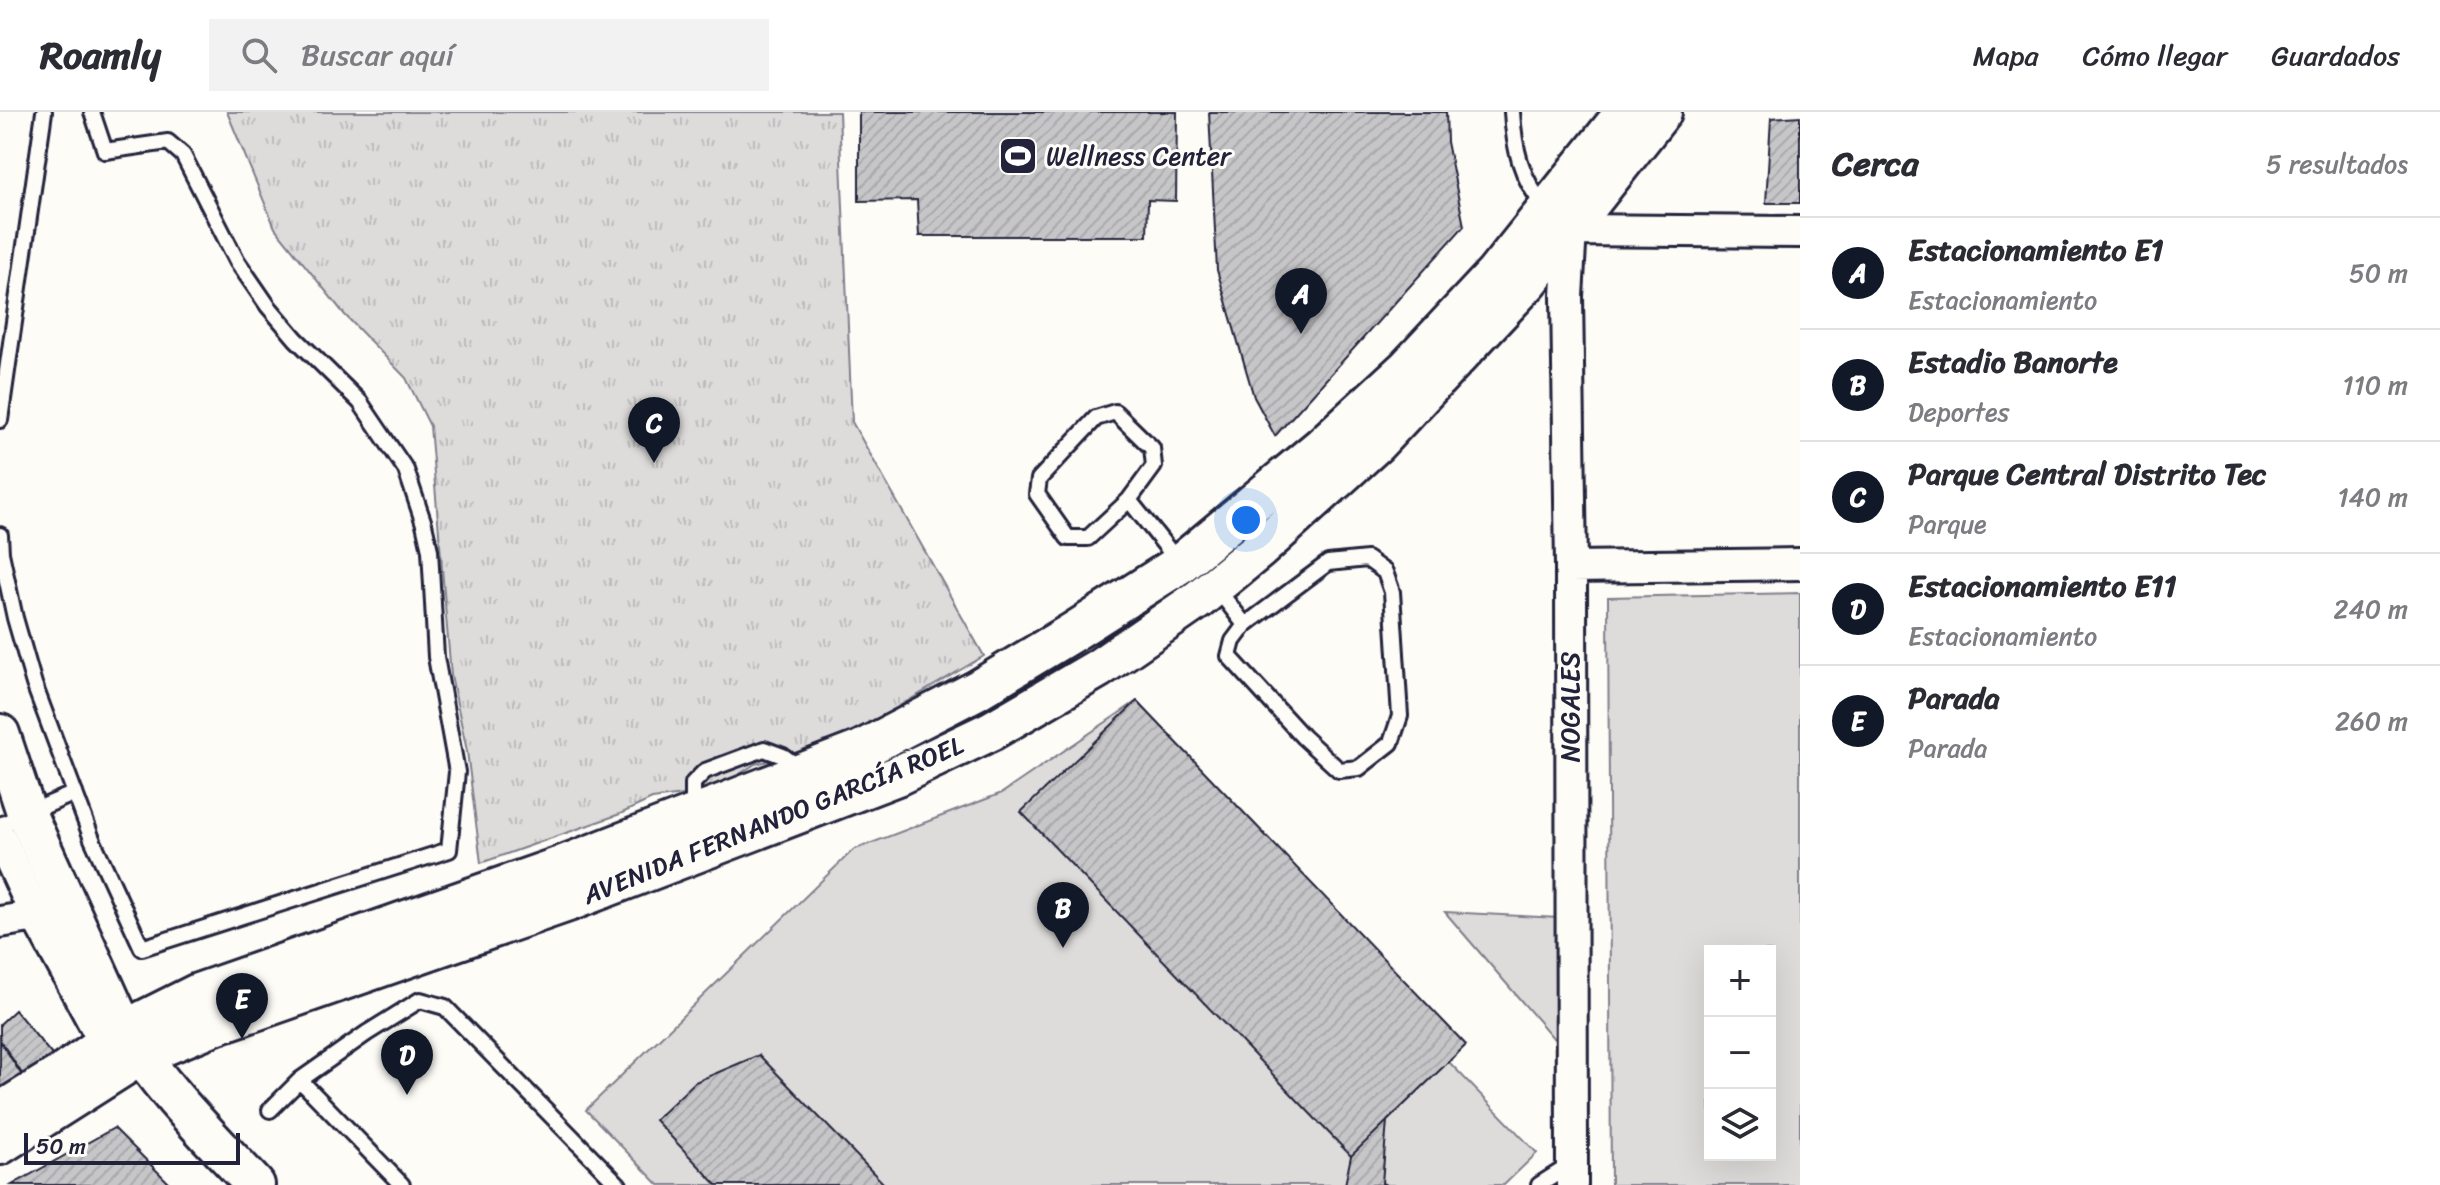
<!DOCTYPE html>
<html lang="es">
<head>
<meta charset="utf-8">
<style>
  body { margin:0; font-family:Sriracha,sans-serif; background:#f2f2f3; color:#2b2b33 }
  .controls { position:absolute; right:24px; bottom:24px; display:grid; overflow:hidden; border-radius:0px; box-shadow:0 8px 32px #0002 }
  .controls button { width:72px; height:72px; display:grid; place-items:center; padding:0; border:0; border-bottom:2px solid #e1e1e2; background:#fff; color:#2b2b33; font:40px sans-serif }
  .scale { position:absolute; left:24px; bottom:20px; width:216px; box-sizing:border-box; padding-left:8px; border:4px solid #22223b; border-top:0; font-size:22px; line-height:28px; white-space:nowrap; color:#22223b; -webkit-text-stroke:6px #fdfcf7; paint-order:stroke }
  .you { position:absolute; left:1246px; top:408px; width:28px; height:28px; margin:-20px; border:6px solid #fff; border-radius:50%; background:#1a73e8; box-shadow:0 0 0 12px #1a73e833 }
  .badge { display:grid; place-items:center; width:52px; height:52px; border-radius:50%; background:#111827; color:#fff; font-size:26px; font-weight:700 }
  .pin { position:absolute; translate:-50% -66px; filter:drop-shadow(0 2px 4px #0008) }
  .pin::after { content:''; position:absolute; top:42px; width:28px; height:24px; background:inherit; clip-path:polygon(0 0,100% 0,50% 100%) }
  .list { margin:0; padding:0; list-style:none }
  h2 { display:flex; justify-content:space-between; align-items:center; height:104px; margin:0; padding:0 32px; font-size:34px }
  h2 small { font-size:26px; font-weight:400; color:#7c7c81 }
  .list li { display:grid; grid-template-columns:52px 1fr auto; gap:24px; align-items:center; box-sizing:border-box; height:112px; padding:0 32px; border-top:2px solid #e1e1e2 }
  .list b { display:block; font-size:30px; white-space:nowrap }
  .list p { margin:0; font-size:26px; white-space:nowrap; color:#7c7c81 }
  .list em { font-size:26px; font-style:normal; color:#7c7c81 }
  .icon { flex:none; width:44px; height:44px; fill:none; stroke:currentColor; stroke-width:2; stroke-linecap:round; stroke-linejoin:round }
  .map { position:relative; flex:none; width:1800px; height:1073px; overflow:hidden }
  header { display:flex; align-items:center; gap:48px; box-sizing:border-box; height:112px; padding:0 40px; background:#fff; border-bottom:2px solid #e1e1e2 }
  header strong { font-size:38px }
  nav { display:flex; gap:44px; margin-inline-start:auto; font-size:28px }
  .search { width:560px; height:72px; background:#f2f2f3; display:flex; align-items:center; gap:20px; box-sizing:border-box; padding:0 28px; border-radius:0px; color:#7c7c81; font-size:30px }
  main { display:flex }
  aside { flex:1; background:#fff }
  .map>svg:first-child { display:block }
  .grass { fill:#dddcdb; stroke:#807f8b; stroke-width:2; fill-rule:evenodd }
  .park { fill:url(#park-tufts); stroke:#807f8b; stroke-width:2 }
  .building { fill:url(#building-hatch); stroke:#22223b; stroke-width:2 }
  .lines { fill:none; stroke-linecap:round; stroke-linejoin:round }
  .service-casing { stroke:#22223b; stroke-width:20 }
  .minor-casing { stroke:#22223b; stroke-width:36 }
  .tertiary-casing { stroke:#22223b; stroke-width:44 }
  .service { stroke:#fdfcf7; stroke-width:14 }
  .minor { stroke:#fdfcf7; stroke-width:30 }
  .tertiary { stroke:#fdfcf7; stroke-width:38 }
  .labels { text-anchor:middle; stroke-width:6; stroke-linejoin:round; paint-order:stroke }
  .poi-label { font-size:26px; fill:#22223b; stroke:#fdfcf7; text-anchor:start }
  .street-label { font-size:26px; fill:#22223b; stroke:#fdfcf7 }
</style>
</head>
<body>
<header>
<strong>Roamly</strong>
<div class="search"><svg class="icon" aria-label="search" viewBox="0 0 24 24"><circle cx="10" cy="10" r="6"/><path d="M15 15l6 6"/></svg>Buscar aquí</div>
<nav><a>Mapa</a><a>Cómo llegar</a><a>Guardados</a></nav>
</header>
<main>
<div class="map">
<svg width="1800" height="1073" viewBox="0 0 1800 1073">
  <defs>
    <pattern id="park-tufts" width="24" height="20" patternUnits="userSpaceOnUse" patternTransform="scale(2)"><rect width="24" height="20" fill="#dddcdb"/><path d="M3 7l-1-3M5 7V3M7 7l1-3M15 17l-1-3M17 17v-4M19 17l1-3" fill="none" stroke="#bdbcbd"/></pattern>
    <pattern id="building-hatch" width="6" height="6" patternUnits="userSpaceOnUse" patternTransform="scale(2)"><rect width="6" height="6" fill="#c6c6c8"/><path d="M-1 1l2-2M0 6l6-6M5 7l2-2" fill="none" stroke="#aaaaad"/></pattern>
  </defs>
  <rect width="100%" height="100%" fill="#fdfcf7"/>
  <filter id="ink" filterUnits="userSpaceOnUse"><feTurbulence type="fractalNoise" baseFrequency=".0125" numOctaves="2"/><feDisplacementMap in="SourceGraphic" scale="16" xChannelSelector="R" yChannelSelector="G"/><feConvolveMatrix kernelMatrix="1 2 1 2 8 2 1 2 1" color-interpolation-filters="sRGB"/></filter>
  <g filter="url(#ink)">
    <path class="grass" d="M1800 481V1073H1611L1608 485ZM1710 839H1770V1043H1710Z
      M1137 589 1466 933 1449 950 1537 1041 1504 1073H659L586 998 853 738 1002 681Z
      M1445 800 1559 806 1560 934Z"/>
    <path class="park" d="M227 0H839L852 310 984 544 828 636 755 652 714 679 652 687 620 702 481 751 467 639 451 563 430 314 406 266 345 203 275 116Z"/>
    <path class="building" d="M859 0H1177L1176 89 1148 88 1147 124H919L917 88 859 89Z
      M1209 0H1446L1447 30 1464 114 1275 324 1254 285 1217 158Z
      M1800 4V91H1766L1771 6Z
      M1137 589 1466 933 1351 1044 1021 700Z
      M1137 589 1466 933 1387 1009 1382 1071 1386 1073H1345L1351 1044 1021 700Z
      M15 898 52 943 54 953 30 974 0 928V912Z
      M0 929 28 973 0 998Z
      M759 943 885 1073H717L655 1008 695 970Z
      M114 1016 171 1073H12Z"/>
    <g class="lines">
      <g class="service-casing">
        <path id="service" d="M1512 0C1514 36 1521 67 1545 95
          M1115 300 1152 336 1154 354 1129 388 1088 426H1068L1037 382 1039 367 1096 306Z
          M0 308 44 0
          M1129 388 1180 452
          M0 423 1 441 15 506 34 572 92 727 142 836 449 738 457 660 436 545 430 438 424 412 406 358 360 290 296 227 268 194 237 149 183 43 168 30 105 39 92 0
          M1367 447 1385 460 1392 480 1400 604 1391 631 1359 656 1339 658 1303 625 1229 544 1233 529 1245 513 1328 451Z
          M1215 474 1245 513
          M693 702V671L705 659 764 637 783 644 802 658
          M0 713 75 681
          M300 968 402 1073
          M270 998 300 968 367 921 420 888 445 895 619 1073
          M1539 1073 1572 1052"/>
      </g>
      <g class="minor-casing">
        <path id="minor" d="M1571 118 1567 184 1571 455 1572 1073
          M1571 118 1800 120
          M1571 455 1800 452
          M0 725 36 804 104 930
          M0 810 36 804 55 798"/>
      </g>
      <g class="tertiary-casing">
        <path id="tertiary" d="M0 622 27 703 124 918C160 976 208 1023 255 1073
          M0 1000 63 961 124 918 198 881 558 755 861 638 977 578 1073 520 1180 452 1322 334 1407 256 1495 162 1625 0
          M0 1033 140 944 215 913 571 789 897 664 991 619 1099 556 1199 487 1260 437 1376 332 1529 169 1662 0"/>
      </g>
      <use href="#service" class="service"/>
      <use href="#minor" class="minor"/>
      <use href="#tertiary" class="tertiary"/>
    </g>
  </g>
  <defs>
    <g id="stadium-square" transform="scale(2)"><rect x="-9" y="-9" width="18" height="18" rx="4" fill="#22223b" stroke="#fdfcf7"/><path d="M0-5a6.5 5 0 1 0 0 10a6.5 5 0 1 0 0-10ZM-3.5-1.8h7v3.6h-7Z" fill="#fff"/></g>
  </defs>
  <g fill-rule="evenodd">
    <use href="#stadium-square" x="1018" y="44"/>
  </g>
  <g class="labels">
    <g class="poi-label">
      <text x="1046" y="53">Wellness Center</text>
    </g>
    <g class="street-label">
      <text transform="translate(1570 595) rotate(-90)" y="9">NOGALES</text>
      <text transform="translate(773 708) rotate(-22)" y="9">AVENIDA FERNANDO GARCÍA ROEL</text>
    </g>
  </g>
</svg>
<div class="controls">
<button>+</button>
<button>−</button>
<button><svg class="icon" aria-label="layers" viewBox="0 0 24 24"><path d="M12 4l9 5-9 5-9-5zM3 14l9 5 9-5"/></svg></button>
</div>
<div class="scale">50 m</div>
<div class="you"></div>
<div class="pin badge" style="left:1301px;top:222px">A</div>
<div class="pin badge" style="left:1063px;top:836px">B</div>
<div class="pin badge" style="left:654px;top:351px">C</div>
<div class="pin badge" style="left:407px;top:983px">D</div>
<div class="pin badge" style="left:242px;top:927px">E</div>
</div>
<aside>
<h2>Cerca<small>5 resultados</small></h2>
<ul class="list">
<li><span class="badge">A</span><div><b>Estacionamiento E1</b><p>Estacionamiento</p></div><em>50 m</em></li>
<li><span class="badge">B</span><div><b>Estadio Banorte</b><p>Deportes</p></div><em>110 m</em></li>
<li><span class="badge">C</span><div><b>Parque Central Distrito Tec</b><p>Parque</p></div><em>140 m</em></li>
<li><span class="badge">D</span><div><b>Estacionamiento E11</b><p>Estacionamiento</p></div><em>240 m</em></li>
<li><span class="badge">E</span><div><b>Parada</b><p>Parada</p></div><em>260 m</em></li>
</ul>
</aside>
</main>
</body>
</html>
